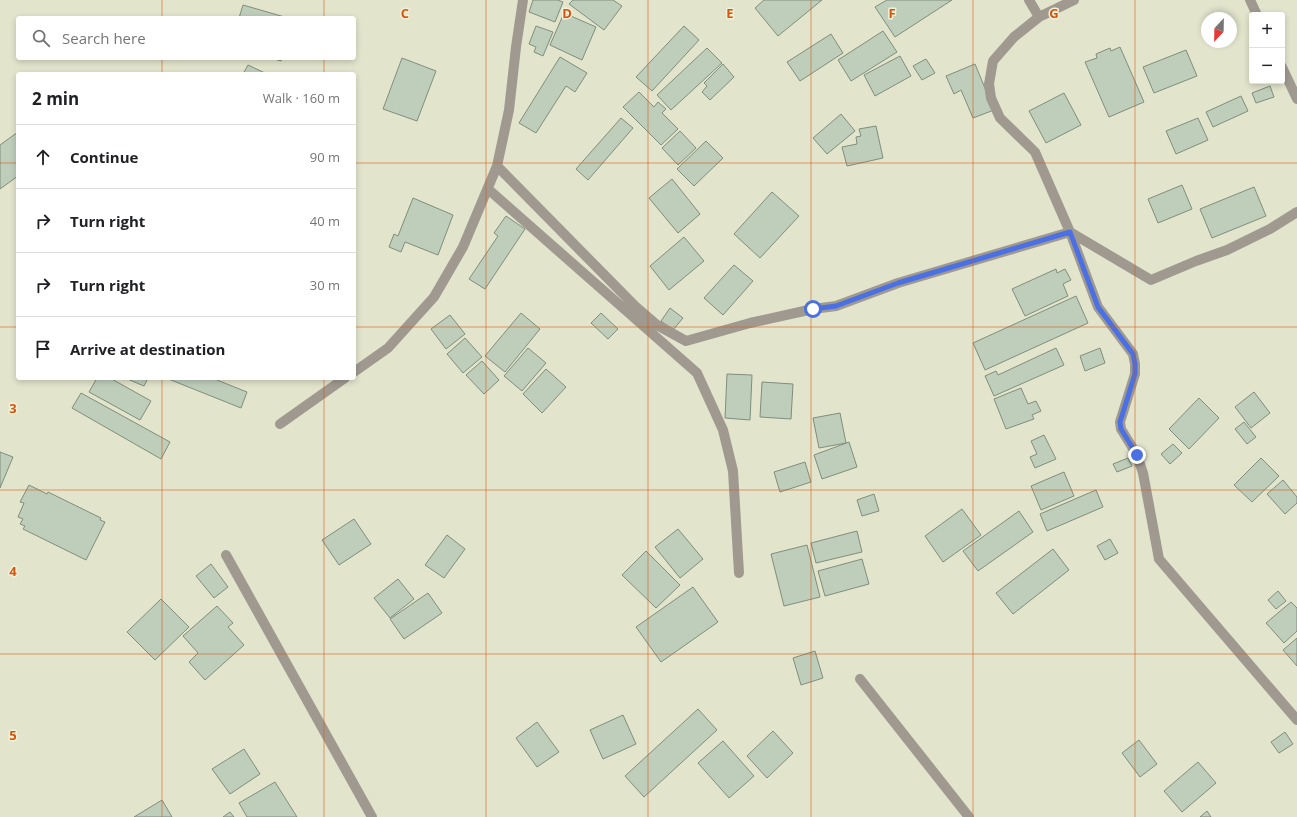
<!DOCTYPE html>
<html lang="en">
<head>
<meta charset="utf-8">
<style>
  body { margin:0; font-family:"Open Sans",sans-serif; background:#f6f6f6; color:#202124 }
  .controls { position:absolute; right:12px; top:12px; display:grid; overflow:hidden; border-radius:4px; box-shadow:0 2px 6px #0003 }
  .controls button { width:36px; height:36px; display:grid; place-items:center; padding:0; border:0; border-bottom:1px solid #e0e0e0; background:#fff; color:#202124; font:20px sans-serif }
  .compass { position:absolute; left:1201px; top:12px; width:36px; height:36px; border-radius:50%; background:#fff; box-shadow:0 2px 6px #0003; rotate:202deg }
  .stop { position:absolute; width:12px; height:12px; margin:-9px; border:3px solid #4a70e3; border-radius:50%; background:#fff }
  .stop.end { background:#4a70e3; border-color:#fff; box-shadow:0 1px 4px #0008 }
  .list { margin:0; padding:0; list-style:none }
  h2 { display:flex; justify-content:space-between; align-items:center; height:52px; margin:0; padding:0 16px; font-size:17px }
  h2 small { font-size:13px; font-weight:400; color:#757577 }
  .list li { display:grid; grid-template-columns:26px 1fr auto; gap:12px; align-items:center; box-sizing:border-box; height:64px; padding:0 16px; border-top:1px solid #e0e0e0 }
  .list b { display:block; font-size:15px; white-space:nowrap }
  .list em { font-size:13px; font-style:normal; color:#757577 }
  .icon { flex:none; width:22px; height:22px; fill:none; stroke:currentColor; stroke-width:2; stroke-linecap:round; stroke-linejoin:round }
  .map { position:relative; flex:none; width:1297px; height:817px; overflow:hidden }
  .search { position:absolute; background:#fff; box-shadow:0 2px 6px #0003; left:16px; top:16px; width:340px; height:44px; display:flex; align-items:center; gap:10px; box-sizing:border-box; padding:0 14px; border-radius:4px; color:#757577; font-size:15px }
  .panel { position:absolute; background:#fff; box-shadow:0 2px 6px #0003; left:16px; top:72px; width:340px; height:308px; border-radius:4px }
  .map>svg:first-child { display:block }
  .building { fill:#becebb; stroke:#7f8e7c }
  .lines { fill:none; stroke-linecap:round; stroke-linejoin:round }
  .minor { stroke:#9f9990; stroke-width:10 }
  .route { stroke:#4a70e3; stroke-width:5 }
  .grid { fill:none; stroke:#d5540e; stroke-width:1; stroke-opacity:0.55 }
  .grid-label { font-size:13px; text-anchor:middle; font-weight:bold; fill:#d5540e; stroke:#f0f1d9; stroke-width:3; stroke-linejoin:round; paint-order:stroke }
</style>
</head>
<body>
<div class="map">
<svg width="1297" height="817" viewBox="0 0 1297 817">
  <rect width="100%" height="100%" fill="#e3e4cc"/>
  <path class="building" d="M533 0H558L563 2 555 22 529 12Z
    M573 0H613L622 6 604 30 569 4Z
    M764 0H822L778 36 755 8Z
    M887 0H952L895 37 875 7Z
    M243 5 288 18H239Z
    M564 13 596 27 582 60 550 45Z
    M536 26 553 32 543 56 534 52 536 47 529 44Z
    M684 26 699 40 652 91 636 77Z
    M883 31 897 52 851 81 838 60Z
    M831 34 843 53 800 81 787 62Z
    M1120 47 1144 102 1109 117 1085 62 1097 58 1096 54 1110 48 1111 51Z
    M707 48 722 63 671 110 657 95Z
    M1186 50 1197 76 1154 93 1143 67Z
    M900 56 911 76 875 96 864 75Z
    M560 57 587 73 575 92 566 86 536 133 519 123Z
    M271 58H282L281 61Z
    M402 58 436 71 417 121 383 109Z
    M926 59 935 73 922 80 913 66Z
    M723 64 734 77 710 100 702 92 707 86 704 83Z
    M975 64 994 110 973 118 961 90 954 94 946 76Z
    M248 65 267 74H243Z
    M1270 86 1274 97 1256 103 1252 93Z
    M639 92 654 107 658 102 666 109 662 113 678 129 661 145 623 107Z
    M1064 93 1081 125 1046 143 1029 111Z
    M1241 96 1248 111 1213 127 1206 112Z
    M841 114 855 131 827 154 813 138Z
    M621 118 633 128 588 180 576 169Z
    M1198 118 1208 140 1176 154 1166 131Z
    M876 126 883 158 847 166 842 147 857 144 856 137 861 136 859 129Z
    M680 131 696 148 678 165 662 148Z
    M18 132V176L0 189V145Z
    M706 141 723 158 694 186 677 169Z
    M672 179 700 214 678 233 649 198Z
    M1182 185 1192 209 1158 223 1148 199Z
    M1254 187 1266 216 1212 238 1200 209Z
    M772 192 799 216 760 258 734 234Z
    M413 198 453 215 438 255 405 242 401 252 389 247 394 234 398 236Z
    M506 216 525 229 485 289 469 279 498 236 494 233Z
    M684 237 704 261 669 290 650 266Z
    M734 265 753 281 723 315 704 298Z
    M1056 269 1057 273 1065 269 1071 280 1063 284 1068 296 1025 316 1012 289Z
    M1076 296 1088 323 985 370 973 343Z
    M670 308 683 318 673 330 661 321Z
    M521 313 540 329 505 372 485 356Z
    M601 313 618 329 608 339 591 323Z
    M450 315 465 334 446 349 431 329Z
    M465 338 482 357 463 373 447 354Z
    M528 348 546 363 522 391 504 376Z
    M1056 348 1064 365 994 396 985 376 996 371 998 375Z
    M1100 348 1105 363 1085 371 1080 356Z
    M482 361 499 380 484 394 466 375Z
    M546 369 566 387 542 413 523 394Z
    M727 374 752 375 750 420 725 418Z
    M97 378H110L151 401 140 420 89 392Z
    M125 378H148L144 386Z
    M166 378H212L247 392 241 408Z
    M762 382 793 384 791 419 760 417Z
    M1021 388 1028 404 1036 401 1041 411 1032 415 1034 419 1006 429 994 399Z
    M1254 392 1270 413 1251 428 1235 407Z
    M81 393 170 442 161 459 72 408Z
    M1199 398 1219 418 1189 449 1169 429Z
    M840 413 846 443 819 448 813 418Z
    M1244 422 1256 437 1247 444 1235 429Z
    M1044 435 1056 459 1035 468 1030 457 1037 454 1031 441Z
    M849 442 857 467 822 479 814 455Z
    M1173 444 1182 453 1170 464 1161 454Z
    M0 452 13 457 0 488Z
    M1128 458 1132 466 1117 472 1113 464Z
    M1261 458 1279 476 1252 502 1234 485Z
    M805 462 811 482 780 492 774 472Z
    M1064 472 1074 496 1041 510 1031 486Z
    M1283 480 1297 497V503L1285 514 1267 494Z
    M29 485 47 494 48 492 101 518 100 520 105 522 86 560 23 529 25 526 20 524 23 519 18 517 24 503 20 502Z
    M1096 490 1103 507 1047 531 1040 514Z
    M874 494 879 511 862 516 857 500Z
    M962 509 981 535 943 562 925 536Z
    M1019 511 1033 532 978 571 963 551Z
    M354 519 371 544 339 565 322 540Z
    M678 529 703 559 680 578 655 547Z
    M857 531 862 552 816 563 811 543Z
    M447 535 465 549 444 578 425 565Z
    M1110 539 1118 553 1105 560 1097 546Z
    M807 545 820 597 784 606 771 554Z
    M1053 549 1069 570 1013 614 996 593Z
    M646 551 680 585 656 608 622 575Z
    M862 559 869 584 825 596 818 571Z
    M211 564 228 587 214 598 196 576Z
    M398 579 414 599 390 618 374 598Z
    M693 587 718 622 661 662 636 627Z
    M1278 591 1286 601 1276 609 1268 600Z
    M428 593 442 613 404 639 390 619Z
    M161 599 189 627 155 660 127 632Z
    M1291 602 1297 608V631L1284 643 1266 623Z
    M217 606 233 623 228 627 244 645 205 680 189 662 198 653 183 636Z
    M1297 638V666L1283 650Z
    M815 651 823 678 801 685 793 658Z
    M698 709 717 730 644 797 625 776Z
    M623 715 636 744 603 759 590 730Z
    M537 722 559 752 537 767 516 738Z
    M773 731 793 753 767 778 747 756Z
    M1285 732 1293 744 1279 753 1271 742Z
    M1139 740 1157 764 1140 777 1122 753Z
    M723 741 754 776 729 798 698 763Z
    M244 749 260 774 230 794 212 769Z
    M1198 762 1216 783 1182 812 1164 791Z
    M275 782 297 817H247L239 803Z
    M162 800 172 817H134Z
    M1207 811 1211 817H1200Z
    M230 812 234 817H223Z"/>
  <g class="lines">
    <path class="minor" d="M1029 0 1039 17
      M1074 0 1039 17 1014 37 993 61 989 84 991 98 1000 118 1035 152 1070 232 1098 307 1133 354 1135 364V374L1120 422 1121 429 1137 455 1143 473 1159 559 1297 720
      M1250 0 1257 15
      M1282 67 1297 99
      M497 166 635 306 657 325 686 341 750 323 813 309 836 306 898 283 1070 232 1151 280 1196 261 1227 250 1270 229 1297 212
      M488 189 697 373 723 430 733 471 739 573
      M354 372 388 348 434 297 463 247 497 166 509 110 516 47 523 0
      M280 424 345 378
      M226 555 372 817
      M860 679 969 817"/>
  </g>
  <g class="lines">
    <path class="route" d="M813 309 836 306 898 283 1070 232 1098 307 1133 354 1135 364V374L1120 422 1121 429 1137 455"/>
  </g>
  <path class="grid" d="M162 0V18M324 0V18M486 0V817M648 0V817M811 0V817M973 0V817M1135 0V817M162 58V74M324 58V74M0 163H18M354 163H1297M0 327H18M354 327H1297M162 378V817M324 378V817M0 490H1297M0 654H1297"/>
  <g class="grid-label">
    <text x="405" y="18">C</text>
    <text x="567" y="18">D</text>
    <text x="730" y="18">E</text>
    <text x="892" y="18">F</text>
    <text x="1054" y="18">G</text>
    <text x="13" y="413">3</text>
    <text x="13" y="576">4</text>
    <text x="13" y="740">5</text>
  </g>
</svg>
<div class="controls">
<button>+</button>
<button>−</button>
</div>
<svg class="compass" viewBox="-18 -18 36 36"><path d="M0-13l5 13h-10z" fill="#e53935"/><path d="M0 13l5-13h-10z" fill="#757577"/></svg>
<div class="stop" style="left:813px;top:309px"></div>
<div class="stop end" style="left:1137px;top:455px"></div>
<div class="search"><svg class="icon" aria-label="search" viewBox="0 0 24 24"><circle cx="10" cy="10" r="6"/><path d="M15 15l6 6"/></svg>Search here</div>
<section class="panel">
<h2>2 min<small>Walk · 160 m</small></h2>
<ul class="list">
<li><svg class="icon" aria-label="ahead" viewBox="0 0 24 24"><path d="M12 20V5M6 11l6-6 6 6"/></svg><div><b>Continue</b></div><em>90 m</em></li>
<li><svg class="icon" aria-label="right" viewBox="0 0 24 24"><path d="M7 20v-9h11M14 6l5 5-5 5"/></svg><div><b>Turn right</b></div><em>40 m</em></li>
<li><svg class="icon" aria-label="right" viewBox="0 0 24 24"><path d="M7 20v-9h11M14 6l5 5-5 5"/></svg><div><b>Turn right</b></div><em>30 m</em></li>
<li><svg class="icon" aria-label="arrive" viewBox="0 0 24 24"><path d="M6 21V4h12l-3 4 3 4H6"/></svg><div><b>Arrive at destination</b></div></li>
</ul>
</section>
</div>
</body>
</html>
